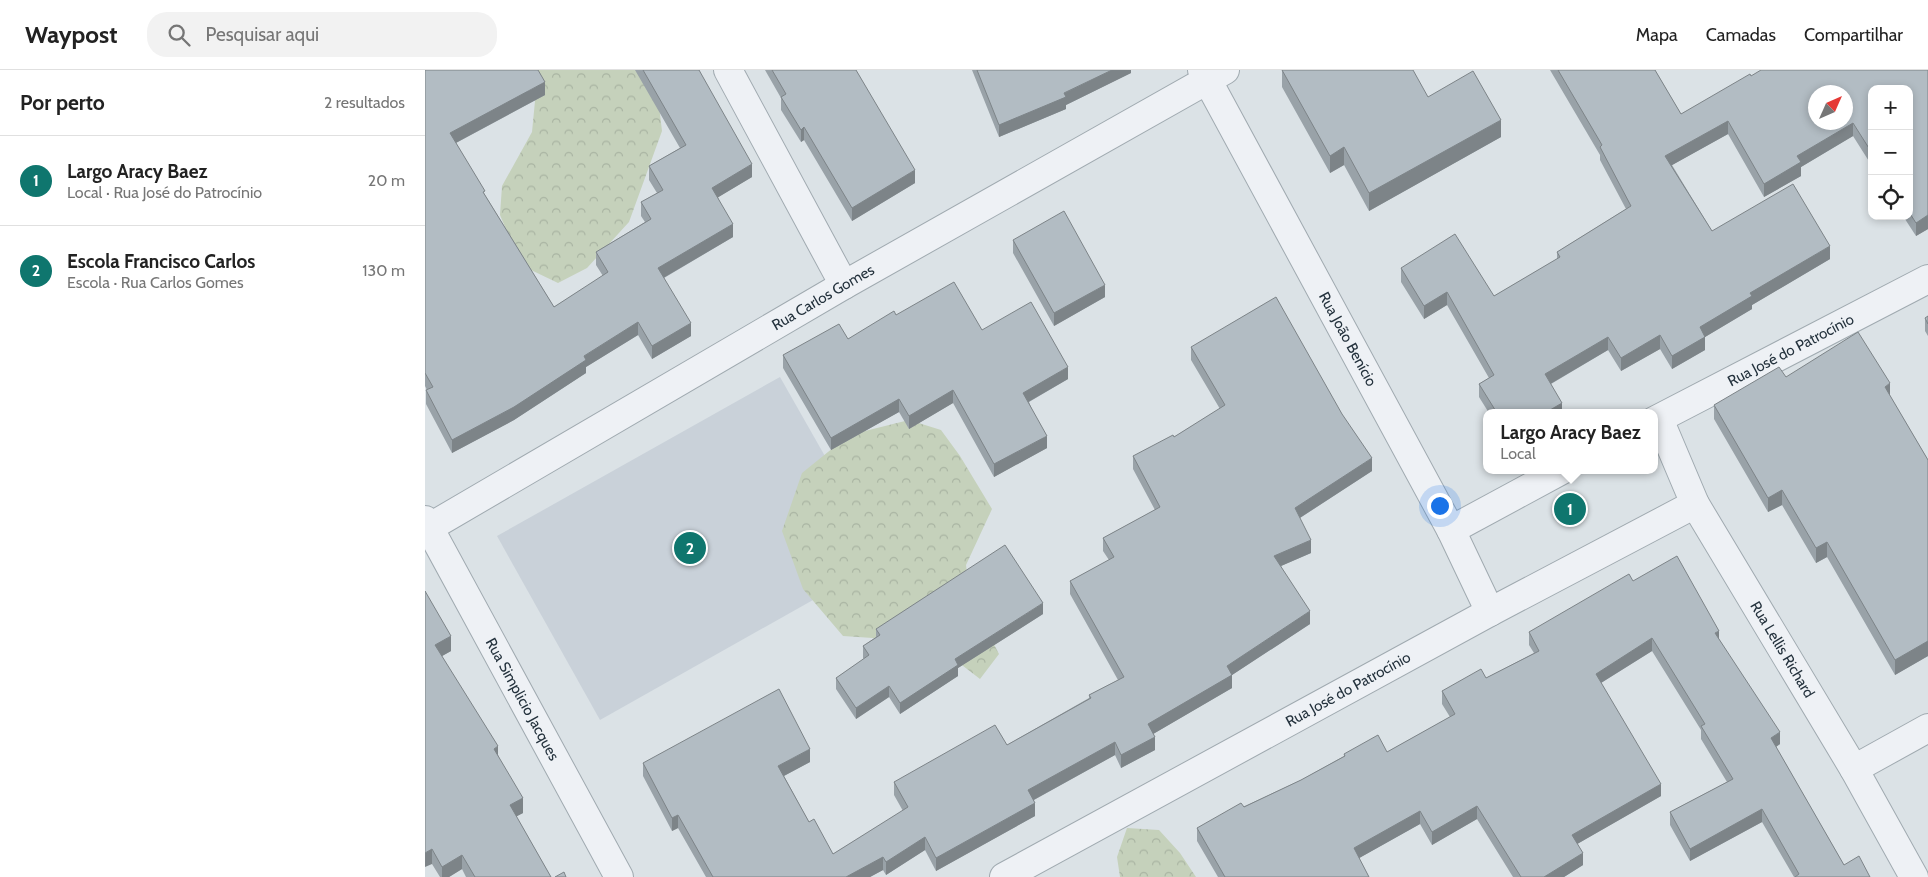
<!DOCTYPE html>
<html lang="pt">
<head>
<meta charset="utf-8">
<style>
  body { margin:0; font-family:Cabin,sans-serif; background:#f2f2f2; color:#222 }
  .controls { position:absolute; right:15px; top:15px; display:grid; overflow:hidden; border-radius:10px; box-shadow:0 2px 8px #0003 }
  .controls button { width:45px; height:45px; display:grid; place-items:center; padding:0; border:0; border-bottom:1px solid #e0e0e0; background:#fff; color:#222; font:25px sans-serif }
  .compass { position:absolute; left:1383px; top:15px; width:45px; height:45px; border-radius:50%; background:#fff; box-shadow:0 2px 8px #0003; rotate:45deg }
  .you { position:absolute; left:1014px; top:435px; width:18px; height:18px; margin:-12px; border:4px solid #fff; border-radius:50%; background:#1a73e8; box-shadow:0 0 0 8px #1a73e833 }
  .badge { display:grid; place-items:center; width:32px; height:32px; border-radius:50%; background:#0f766e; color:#fff; font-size:16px; font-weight:700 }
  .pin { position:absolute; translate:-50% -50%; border:2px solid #fff; box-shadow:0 1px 5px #0006 }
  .popup { position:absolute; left:1058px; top:339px; width:175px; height:65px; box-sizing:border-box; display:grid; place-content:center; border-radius:10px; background:#fff; filter:drop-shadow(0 1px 4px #0005); font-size:16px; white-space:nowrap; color:#767676 }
  .popup b { font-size:19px; color:#222 }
  .popup::after { content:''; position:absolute; left:50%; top:100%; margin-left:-10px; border:10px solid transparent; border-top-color:#fff }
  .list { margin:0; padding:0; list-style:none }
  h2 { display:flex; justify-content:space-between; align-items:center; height:65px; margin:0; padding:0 20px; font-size:21px }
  h2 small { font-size:16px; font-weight:400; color:#767676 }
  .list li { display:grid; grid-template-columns:32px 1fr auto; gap:15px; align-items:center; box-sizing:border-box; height:90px; padding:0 20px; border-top:1px solid #e0e0e0 }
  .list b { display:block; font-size:19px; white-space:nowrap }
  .list p { margin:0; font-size:16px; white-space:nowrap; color:#767676 }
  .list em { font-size:16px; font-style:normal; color:#767676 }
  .icon { flex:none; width:28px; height:28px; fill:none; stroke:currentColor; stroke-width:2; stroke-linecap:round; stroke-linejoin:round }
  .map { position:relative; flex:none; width:1503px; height:807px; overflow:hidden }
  header { display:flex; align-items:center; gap:30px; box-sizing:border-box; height:70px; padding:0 25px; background:#fff; border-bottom:1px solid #e0e0e0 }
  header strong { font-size:24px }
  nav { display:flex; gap:28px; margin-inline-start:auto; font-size:18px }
  .search { width:350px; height:45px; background:#f2f2f2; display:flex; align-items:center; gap:12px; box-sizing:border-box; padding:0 18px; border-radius:20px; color:#767676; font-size:19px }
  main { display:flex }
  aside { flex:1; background:#fff }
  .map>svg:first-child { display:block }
  .built { fill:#c9d1d9 }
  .forest { fill:url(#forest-crowns) }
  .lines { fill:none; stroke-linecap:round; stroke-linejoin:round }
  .street-casing { stroke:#a0aab0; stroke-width:30 }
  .street { stroke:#eef1f5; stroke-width:28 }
  .wall { fill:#99a2a8 }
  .shaded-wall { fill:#7d8488 }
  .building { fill:#b2bcc3; stroke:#7d8488; fill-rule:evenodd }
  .labels { text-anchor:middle; stroke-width:4; stroke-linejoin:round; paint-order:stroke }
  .street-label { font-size:15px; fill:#24323d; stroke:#eaf0f4 }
</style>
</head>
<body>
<header>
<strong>Waypost</strong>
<div class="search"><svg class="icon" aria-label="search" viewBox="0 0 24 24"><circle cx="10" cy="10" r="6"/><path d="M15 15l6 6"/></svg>Pesquisar aqui</div>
<nav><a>Mapa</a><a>Camadas</a><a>Compartilhar</a></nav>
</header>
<main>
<aside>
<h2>Por perto<small>2 resultados</small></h2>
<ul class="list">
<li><span class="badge">1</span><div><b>Largo Aracy Baez</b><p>Local · Rua José do Patrocínio</p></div><em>20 m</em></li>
<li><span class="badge">2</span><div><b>Escola Francisco Carlos</b><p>Escola · Rua Carlos Gomes</p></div><em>130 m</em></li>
</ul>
</aside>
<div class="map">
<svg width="1503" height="807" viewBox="0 0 1503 807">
  <defs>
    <pattern id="forest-crowns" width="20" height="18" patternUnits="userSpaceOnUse" patternTransform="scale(1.25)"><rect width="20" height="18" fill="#c5d1bb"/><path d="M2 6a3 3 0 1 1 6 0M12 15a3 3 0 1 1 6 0" fill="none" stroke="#a9b4a2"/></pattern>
  </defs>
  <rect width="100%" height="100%" fill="#dbe2e6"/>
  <path class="built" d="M355 307 459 490 175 650 72 466Z"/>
  <path class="forest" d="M113 0H214L233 27 237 61 204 152 162 198 133 213 106 200 88 176 75 145 77 116 107 62Z
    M484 350 516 360 535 386 567 439 541 495 545 528 574 584 555 609 507 572 418 566 378 519 357 461 377 403 424 365Z
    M702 758 734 760 755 783 771 807H695L692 787Z"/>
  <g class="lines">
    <g class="street-casing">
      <g id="street">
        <path d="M303 0 419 215"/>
        <path id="s1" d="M777 0 1026 460 1065 542"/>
        <path id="s2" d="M1234 349 1270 434 1429 699 1489 807"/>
        <path id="s3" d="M1229 351 1503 209"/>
        <path id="s4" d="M0 450 194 807"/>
        <path id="s5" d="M0 460 419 215 800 0"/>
        <path d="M1026 460 1137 400"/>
        <path d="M1429 699 1503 658"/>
        <path id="s6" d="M579 807 1065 542 1270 434"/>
      </g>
    </g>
    <use href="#street" class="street"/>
  </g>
  <path class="wall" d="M0 0 120 25 31 73 60 125 129 237 178 206 171 195V182L220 152 216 146V132L232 123 224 110V96L255 78 210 0H274L327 107 293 127 308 167 239 208 266 266 227 289 213 265 161 297V303L89 350 27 383 1 334V320H2L0 316Z
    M340 0H431L490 113 427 151 379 70 376 72 356 40V28Z
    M547 0H706V3L641 35V39L574 67Z
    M857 0 1003 27 1076 67 944 141 919 95 905 103 857 17Z
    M1125 0H1230L1256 44 1326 6 1503 0V159L1491 166 1478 146H1484V19H1447V96L1428 66 1376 97V106L1339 127 1303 64 1247 95 1287 161 1405 189 1327 235V239L1280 267V280L1247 299 1235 279 1196 301 1183 280 1126 314 1137 343H1064L1054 327V314L1064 308 1022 235 999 249 976 212V198L1069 226 1132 189V182L1201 139 1175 90V85Z
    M588 170 680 227 629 256 588 183Z
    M471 245 557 260 643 309 604 332 622 378 569 407 528 333 484 359 474 342 406 380 358 298V285L423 269Z
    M1503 246V266L1500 261V248Z
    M766 277 947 401 875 448 886 483 856 496 885 554 807 605V618L728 664 730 680 696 698 690 685 609 730 610 746 511 801 500 780 461 805 458 800 445 807H281L253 758 247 761 218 706V693L385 692 359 706 384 752 408 784 478 741 469 725V712L582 675 664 628V625L693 610 645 524V511L684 490 678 481V468L730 440 708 399V386L749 367 795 339 766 290Z
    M1361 307 1465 326 1503 390V586L1470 605 1402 487 1391 493 1357 435 1343 442 1289 349V335Z
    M1208 511 1294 569 1355 674 1351 677 1419 795 1445 807H1369L1337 752 1265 791 1245 755V742L1302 712 1276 669V660L1227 581 1176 613 1236 726 1152 774 1158 795 1139 807H1088L1052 749 1007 775 995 754 934 788 944 807H793L772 771V758L876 710 919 686V684L962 682 1025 647 1017 634V621L1061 608 1109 583 1104 575V562Z
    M0 521 26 581 17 586 73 685 98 743 91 746 126 807H41L37 799 24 807H15L7 794Z
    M618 544 533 598V606L475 644 464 627 431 649 411 619V608L439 589 438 588V576L451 567V559Z"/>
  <path class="shaded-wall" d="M687 0H706V3L641 35V39L574 67V55Z
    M120 12V25L25 76V63Z
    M1076 50V67L944 141V123Z
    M1303 51V64L1240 99V86Z
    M1428 53V66L1376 97V106L1339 127V114L1372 86Z
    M379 57V70L376 72V60Z
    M919 77V95L905 103V86Z
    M327 94V107L287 131V118Z
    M490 100V113L427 151V138Z
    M1503 145V159L1491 166V153Z
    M308 154V167L233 211V198Z
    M1405 176V189L1327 235V239L1280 267V280L1247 299V286L1275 257 1325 223Z
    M680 215V227L629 256V243Z
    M1022 222V235L999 249V236Z
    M213 252V265L161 297V303L89 350 27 383V370Z
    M266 253V266L227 289V276Z
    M1235 265V279L1196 301V288Z
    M1183 267V280L1120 317V304Z
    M643 297V309L598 335V323Z
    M1465 313V328L1460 317Z
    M528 320V333L484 359V346Z
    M474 329V342L406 380V368Z
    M1137 333V343H1120Z
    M622 366V378L569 407V394Z
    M947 388V401L870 451V438Z
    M1357 420V435L1343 442V428Z
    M886 470V483L849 499V486Z
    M1402 472V487L1391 493V478Z
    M618 533V544L533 598V606L475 644V633L530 589Z
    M885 541V554L807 605V618L723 667V654L802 596Z
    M1294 561V573L1290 563Z
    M26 566V581L10 590V575Z
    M1227 568V581L1171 616V604Z
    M1503 571V586L1470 605V590Z
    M464 616V627L431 649V638Z
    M1355 662V674L1346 680V668Z
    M730 667V680L696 698V685Z
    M690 672V685L603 733V720Z
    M73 676V691L69 679Z
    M385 679V692L353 709V696Z
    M1236 714V726L1147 777V765Z
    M98 728V743L85 750V735Z
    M610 733V746L511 801V788Z
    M1052 736V749L1007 775V762Z
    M1337 739V752L1265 791V779Z
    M995 741V754L929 791V778Z
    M253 745V758L247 761V748Z
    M500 767V780L461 805V792Z
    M7 779V794L0 797V783Z
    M1158 783V795L1139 807H1119Z
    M37 785V799L24 807H17V797Z
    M458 787V800L445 807H421Z"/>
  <path class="building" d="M0 0H113L120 12 25 63 60 121 58 122 129 237 183 202 171 182 226 149 216 132 238 120 224 96 261 75 218 0H274L327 94 287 118 308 154 233 198 266 253 227 276 213 252 159 286 161 290 89 337 27 370 1 320 8 317 0 303Z
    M347 0H431L490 100 427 138 379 57 376 60 356 27 361 24Z
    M552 0H687L639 23 641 27 574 55Z
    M857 0H988L1003 27 1048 1 1076 50 944 123 919 77 905 86Z
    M1133 0H1230L1256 44 1325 4 1326 6 1336 0H1503V145L1491 153 1484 142V19H1447V83L1428 53 1372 86 1376 92 1339 114 1303 51 1240 86 1287 161 1368 114 1405 176 1325 223 1327 226 1275 257 1280 267 1247 286 1235 265 1196 288 1183 267 1120 304 1137 333 1120 343H1072L1054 314 1069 305 1022 222 999 236 976 198 1030 164 1069 226 1135 187 1132 182 1206 136 1175 77 1177 75ZM1390 22H1420V52H1390Z
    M639 141 680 215 629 243 588 170Z
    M529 212 557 260 606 232 643 297 598 323 622 366 569 394 528 320 484 346 474 329 406 368 358 285 414 254 423 269 469 241 471 245Z
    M851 227 917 344 947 388 870 438 886 470 849 486 885 541 802 596 807 605 723 654 730 667 696 685 690 672 603 720 610 733 511 788 500 767 461 792 458 787 421 807H288L253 745 247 748 218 693 354 619 385 679 353 696 384 752 389 749 408 784 483 737 469 712 570 655 582 675 666 628 664 625 699 607 645 511 689 487 678 468 735 437 708 386 748 365 749 367 800 335 766 277Z
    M1503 246V254L1500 248Z
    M1433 262 1465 313 1460 317 1503 390V571L1470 590 1402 472 1391 478 1357 420 1343 428 1289 335 1354 297 1361 307Z
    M580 475 618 533 530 589 533 595 475 633 464 616 431 638 411 608 444 585 438 576 455 565 451 559Z
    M1252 486 1294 561 1290 563 1355 662 1346 668 1419 795 1434 786 1445 807H1370L1374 804 1337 739 1265 779 1245 742 1308 709 1276 656 1280 654 1227 568 1171 604 1236 714 1147 765 1158 783 1119 807H1096L1052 736 1007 762 995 741 929 778 944 807H800L772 758 816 733 819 737 876 710 920 686 919 684 953 665 962 682 1030 644 1017 621 1056 599 1061 608 1114 581 1104 562 1204 504 1208 511Z
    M0 521 26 566 10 575 73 676 69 679 98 728 85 735 126 807H50L37 785 17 797 7 779 0 783Z
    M139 802 141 807H130Z"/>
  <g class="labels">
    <g class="street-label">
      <text dy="5" stroke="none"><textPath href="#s5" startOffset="461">Rua Carlos Gomes</textPath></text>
      <text dy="5" stroke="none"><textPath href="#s1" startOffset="306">Rua João Benício</textPath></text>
      <text dy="5" stroke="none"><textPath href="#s3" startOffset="154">Rua José do Patrocínio</textPath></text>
      <text dy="5" stroke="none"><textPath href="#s2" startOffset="262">Rua Lellis Richard</textPath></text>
      <text dy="5" stroke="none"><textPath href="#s6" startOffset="392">Rua José do Patrocínio</textPath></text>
      <text dy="5" stroke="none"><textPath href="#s4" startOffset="204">Rua Simplicio Jacques</textPath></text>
    </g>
  </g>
</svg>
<div class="controls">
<button>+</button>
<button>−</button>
<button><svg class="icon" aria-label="locate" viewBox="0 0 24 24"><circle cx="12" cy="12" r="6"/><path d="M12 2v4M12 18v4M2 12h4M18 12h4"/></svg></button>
</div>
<svg class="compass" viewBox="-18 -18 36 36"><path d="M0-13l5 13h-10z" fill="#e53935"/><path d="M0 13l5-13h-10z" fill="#767676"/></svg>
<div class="you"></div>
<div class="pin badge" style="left:1145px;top:439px">1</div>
<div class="popup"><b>Largo Aracy Baez</b>Local</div>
<div class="pin badge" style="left:265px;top:478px">2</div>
</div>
</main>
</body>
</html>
